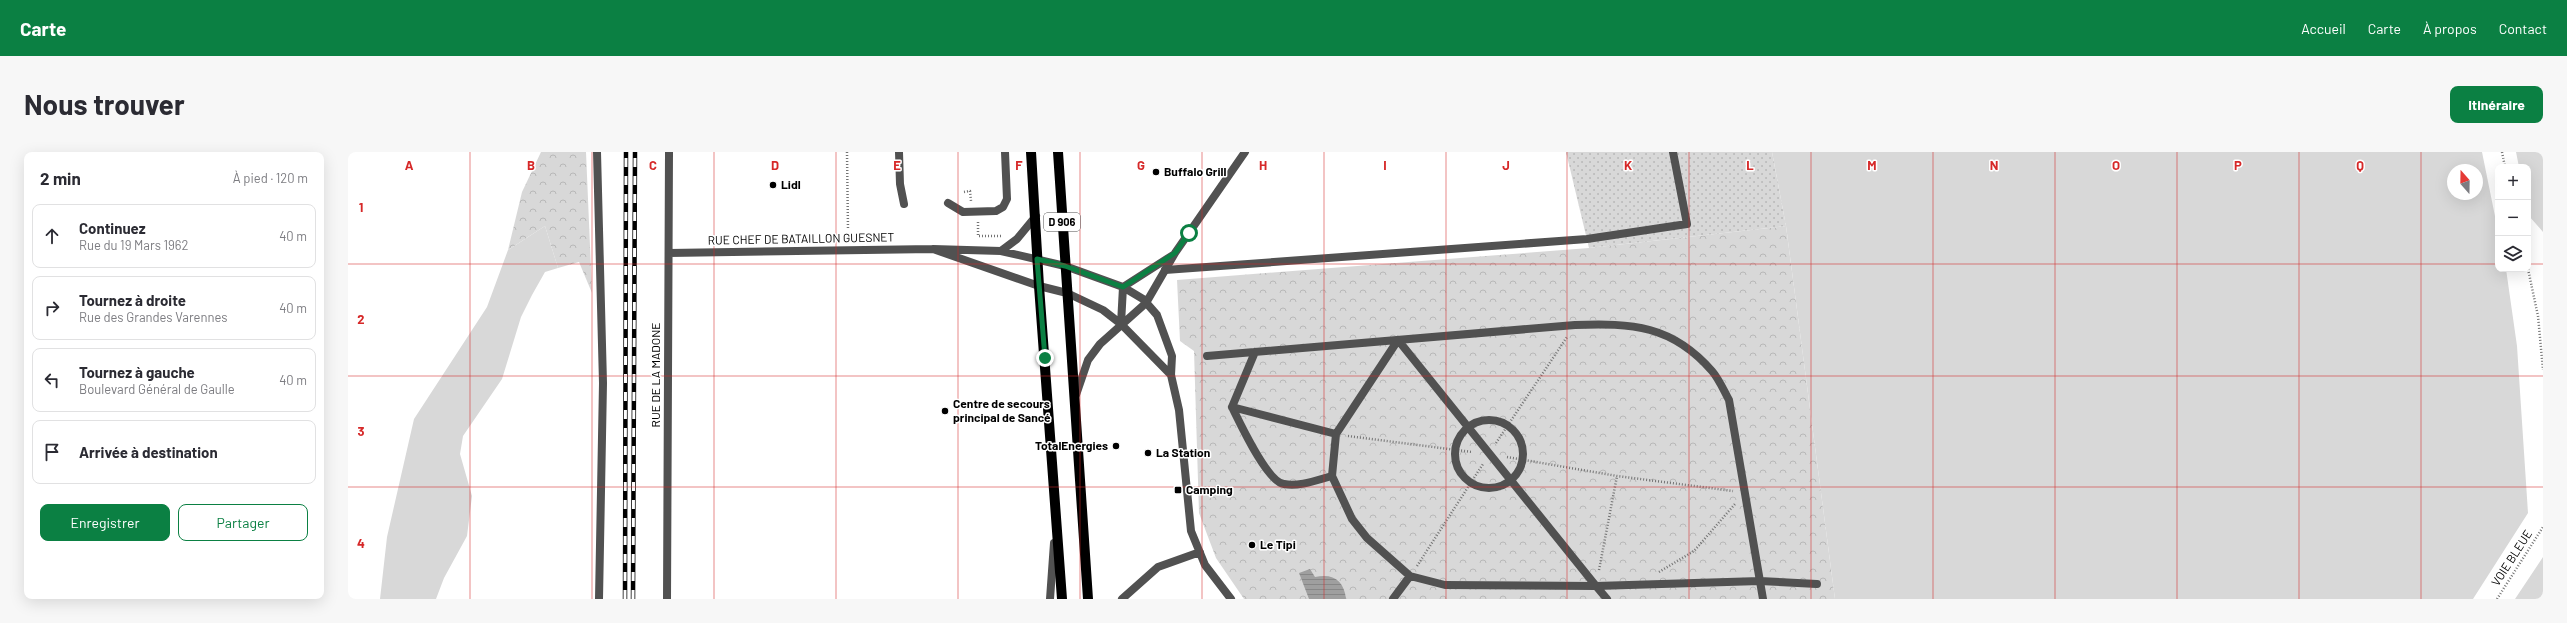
<!DOCTYPE html>
<html lang="fr">
<head>
<meta charset="utf-8">
<style>
  body { margin:0; font-family:Barlow,sans-serif; background:#f7f7f7; color:#2b2b33 }
  .controls { position:absolute; right:12px; top:12px; display:grid; overflow:hidden; border-radius:8px; box-shadow:0 4px 16px #0002 }
  .controls button { width:36px; height:36px; display:grid; place-items:center; padding:0; border:0; border-bottom:1px solid #e1e1e2; background:#fff; color:#2b2b33; font:20px sans-serif }
  .compass { position:absolute; left:2099px; top:12px; width:36px; height:36px; border-radius:50%; background:#fff; box-shadow:0 4px 16px #0002; rotate:340deg }
  .stop { position:absolute; width:12px; height:12px; margin:-9px; border:3px solid #0b8043; border-radius:50%; background:#fff }
  .stop.end { background:#0b8043; border-color:#fff; box-shadow:0 1px 4px #0008 }
  .list { margin:0; padding:0; list-style:none }
  h2 { display:flex; justify-content:space-between; align-items:center; height:52px; margin:0; padding:0 16px; font-size:17px }
  h2 small { font-size:13px; font-weight:400; color:#7c7c81 }
  .list li { display:grid; grid-template-columns:26px 1fr auto; gap:12px; align-items:center; box-sizing:border-box; height:64px; margin:0 8px 8px; padding:0 8px; border:1px solid #e1e1e2; border-radius:8px }
  .list b { display:block; font-size:15px; white-space:nowrap }
  .list p { margin:0; font-size:13px; white-space:nowrap; color:#7c7c81 }
  .list em { font-size:13px; font-style:normal; color:#7c7c81 }
  .actions { display:flex; gap:8px; padding:12px 16px }
  .actions a { flex:1; padding:9px 0; border:1px solid #0b8043; border-radius:8px; text-align:center; font-size:14px; color:#0b8043 }
  .actions .main { background:#0b8043; color:#fff }
  .icon { flex:none; width:22px; height:22px; fill:none; stroke:currentColor; stroke-width:2; stroke-linecap:round; stroke-linejoin:round }
  .map { position:relative; flex:none; width:2195px; height:447px; overflow:hidden; border-radius:8px }
  header { display:flex; align-items:center; gap:24px; box-sizing:border-box; height:56px; padding:0 20px; background:#0b8043; color:#fff }
  header strong { font-size:19px }
  nav { display:flex; gap:22px; margin-inline-start:auto; font-size:14px }
  .intro { display:flex; align-items:center; justify-content:space-between; box-sizing:border-box; height:96px; padding:0 24px }
  h1 { margin:0; font-size:28px }
  .button { padding:10px 18px; border-radius:8px; background:#0b8043; color:#fff; font-size:14px; font-weight:700 }
  main { display:flex; gap:24px; padding:0 24px }
  aside { flex:1; background:#fff; border-radius:8px; box-shadow:0 4px 16px #0002 }
  .map>svg:first-child { display:block }
  .grass { fill:#d8d8d8; fill-rule:evenodd }
  .forest { fill:url(#forest-crowns) }
  .garden { fill:url(#garden-dots) }
  .water { fill:url(#water-rules) }
  .lines { fill:none; stroke-linecap:round; stroke-linejoin:round }
  .path { stroke:#737373; stroke-width:2.5; stroke-dasharray:1 2; stroke-linecap:butt }
  .lane { stroke:#515151; stroke-width:8 }
  .street { stroke:#515151; stroke-width:8 }
  .primary { stroke:#000; stroke-width:10 }
  .rail-casing { stroke:#000; stroke-width:4.5 }
  .rail { stroke:#fff; stroke-width:3; stroke-dasharray:9; stroke-linecap:butt }
  .route { stroke:#0b8043; stroke-width:5 }
  .grid { fill:none; stroke:#d62828; stroke-width:1; stroke-opacity:0.55 }
  .poi-dot { fill:#000; stroke:#fff; stroke-width:1.5 }
  .labels { text-anchor:middle; stroke-width:3; stroke-linejoin:round; paint-order:stroke }
  .shield { fill:#fff; stroke:#4c4c4c; stroke-width:1 }
  .shield-label { font-size:11px; font-weight:bold; fill:#000 }
  .poi-label { font-size:12px; font-weight:bold; fill:#000; stroke:#fff; text-anchor:start }
  .street-label { font-size:12px; fill:#000; stroke:#fff }
  .grid-label { font-size:13px; text-anchor:middle; font-weight:bold; fill:#d62828; stroke:#fff; stroke-width:3; stroke-linejoin:round; paint-order:stroke }
</style>
</head>
<body>
<header>
<strong>Carte</strong>
<nav><a>Accueil</a><a>Carte</a><a>À propos</a><a>Contact</a></nav>
</header>
<div class="intro"><h1>Nous trouver</h1><a class="button">Itinéraire</a></div>
<main>
<aside>
<h2>2 min<small>À pied · 120 m</small></h2>
<ul class="list">
<li><svg class="icon" aria-label="ahead" viewBox="0 0 24 24"><path d="M12 20V5M6 11l6-6 6 6"/></svg><div><b>Continuez</b><p>Rue du 19 Mars 1962</p></div><em>40 m</em></li>
<li><svg class="icon" aria-label="right" viewBox="0 0 24 24"><path d="M7 20v-9h11M14 6l5 5-5 5"/></svg><div><b>Tournez à droite</b><p>Rue des Grandes Varennes</p></div><em>40 m</em></li>
<li><svg class="icon" aria-label="left" viewBox="0 0 24 24"><path d="M17 20v-9H6M10 6l-5 5 5 5"/></svg><div><b>Tournez à gauche</b><p>Boulevard Général de Gaulle</p></div><em>40 m</em></li>
<li><svg class="icon" aria-label="arrive" viewBox="0 0 24 24"><path d="M6 21V4h12l-3 4 3 4H6"/></svg><div><b>Arrivée à destination</b></div></li>
</ul>
<div class="actions"><a class="main">Enregistrer</a><a>Partager</a></div>
</aside>
<div class="map">
<svg width="2195" height="447" viewBox="0 0 2195 447">
  <defs>
    <pattern id="forest-crowns" width="20" height="18" patternUnits="userSpaceOnUse"><rect width="20" height="18" fill="#d8d8d8"/><path d="M2 6a3 3 0 1 1 6 0M12 15a3 3 0 1 1 6 0" fill="none" stroke="#b8b8b8"/></pattern>
    <pattern id="garden-dots" width="8" height="8" patternUnits="userSpaceOnUse"><rect width="8" height="8" fill="#d8d8d8"/><path d="M2 2h.1M6 6h.1" fill="none" stroke="#b8b8b8" stroke-width="1.8" stroke-linecap="round"/></pattern>
    <pattern id="water-rules" width="6" height="5" patternUnits="userSpaceOnUse"><rect width="6" height="5" fill="#9f9f9f"/><path d="M0 2.5h6" fill="none" stroke="#878787"/></pattern>
  </defs>
  <rect width="100%" height="100%" fill="#fff"/>
  <path class="grass" d="M1424 0H2134L2150 79V117H2158L2169 194 2180 361 2125 447H1487L1438 74ZM2105 18H2129V42H2105Z
    M2168 0H2195V80L2181 64 2180 15H2171Z
    M197 74 210 116 197 120 184 143 173 165 154 227 115 284 112 302 124 344 119 384 96 426 88 447H32L39 385 66 267 139 155 160 98Z
    M2195 405V447H2167Z"/>
  <path class="forest" d="M193 0H238L244 141 231 110 210 116 197 74 160 98 174 40Z
    M1438 74 1487 447H896L868 406 851 361 846 199 832 189 829 128 1241 96Z"/>
  <path class="garden" d="M1218 0H1424L1438 74 1241 96Z"/>
  <path class="water" d="M962 417 967 425C985 421 996 428 998 447H961L951 421Z"/>
  <g class="lines">
    <path class="path" d="M499 0 500 78
      M2154 0 2157 15
      M616 40 622 39 623 49
      M630 70V84H654
      M2180 117 2190 164 2195 218
      M1000 284 1124 300
      M1148 291 1219 185
      M1159 305 1269 324 1385 339
      M1069 414 1135 312
      M1251 418 1269 324
      M1311 420 1346 399 1387 352
      M2149 447 2195 375"/>
    <path class="lane" d="M551 0 552 32 556 52
      M600 51 615 60 648 59 655 55 659 47 657 0
      M817 118 1239 87 1339 72 1325 0
      M907 200 884 255 988 282 984 324 1004 367 1019 386 1062 424 1097 433 1248 434 1259 447
      M859 204 1227 173C1284 171 1324 173 1364 219 1371 227 1376 239 1381 248L1415 447
      M884 255C892 271 919 330 936 332 951 335 969 328 984 324
      M1107 302a34 34 0 1 1 68 0a34 34 0 1 1-68 0Z
      M988 282 1050 188 1248 434 1412 429 1469 432
      M1045 447 1062 424"/>
    <path class="street" d="M249 0 255 231 251 447
      M688 64 669 87 653 99 585 97 691 134 719 141 755 158 773 172 823 223
      M653 99 717 114 775 135 795 147 809 163 824 204 823 223 831 258 843 379 857 413 883 447
      M321 101 585 97
      M775 135 825 103
      M773 172 775 135
      M728 243 740 208 752 192 798 151 827 101 897 0
      M319 447 321 0
      M702 447 706 391
      M774 447 810 415 852 400"/>
    <path class="primary" d="M683 0 691 134 714 447
      M710 0 740 447"/>
    <g class="rail-casing">
      <path id="rail" d="M277 447 278 0
        M285 447 287 0"/>
    </g>
    <use href="#rail" class="rail"/>
  </g>
  <g class="lines">
    <path class="route" d="M697 206 689 107 717 114 775 135 827 101 841 81"/>
  </g>
  <path class="grid" d="M122 0V447M244 0V447M366 0V447M488 0V447M610 0V447M732 0V447M854 0V447M976 0V447M1098 0V447M1219 0V447M1341 0V447M1463 0V447M1585 0V447M1707 0V447M1829 0V447M1951 0V447M2073 0V447M0 112H2150M2180 112H2195M0 224H2195M0 335H2195"/>
  <g class="poi-dot">
    <circle cx="808" cy="20" r="4"/>
    <circle cx="425" cy="33" r="4"/>
    <circle cx="597" cy="259" r="4"/>
    <circle cx="768" cy="294" r="4"/>
    <circle cx="800" cy="301" r="4"/>
    <rect x="826" y="334" width="8" height="8" rx="2"/>
    <circle cx="904" cy="393" r="4"/>
  </g>
  <g class="labels">
    <rect class="shield" x="696" y="61" width="36" height="18" rx="3"/>
    <g class="shield-label">
      <text x="714" y="74">D 906</text>
    </g>
    <g class="poi-label">
      <text x="816" y="24">Buffalo Grill</text>
      <text x="433" y="37">Lidl</text>
      <text x="605" y="256">Centre de secours<tspan x="605" dy="14">principal de Sancé</tspan></text>
      <text x="760" y="298" text-anchor="end">TotalEnergies</text>
      <text x="808" y="305">La Station</text>
      <text x="838" y="342">Camping</text>
      <text x="912" y="397">Le Tipi</text>
    </g>
    <g class="street-label">
      <text transform="translate(453 87) rotate(-1)" y="4">RUE CHEF DE BATAILLON GUESNET</text>
      <text transform="translate(308 223) rotate(-90)" y="4">RUE DE LA MADONE</text>
      <text transform="translate(2164 406) rotate(-57)" y="4">VOIE BLEUE</text>
    </g>
  </g>
  <g class="grid-label">
    <text x="61" y="18">A</text>
    <text x="183" y="18">B</text>
    <text x="305" y="18">C</text>
    <text x="427" y="18">D</text>
    <text x="549" y="18">E</text>
    <text x="671" y="18">F</text>
    <text x="793" y="18">G</text>
    <text x="915" y="18">H</text>
    <text x="1037" y="18">I</text>
    <text x="1158" y="18">J</text>
    <text x="1280" y="18">K</text>
    <text x="1402" y="18">L</text>
    <text x="1524" y="18">M</text>
    <text x="1646" y="18">N</text>
    <text x="1768" y="18">O</text>
    <text x="1890" y="18">P</text>
    <text x="2012" y="18">Q</text>
    <text x="13" y="60">1</text>
    <text x="13" y="172">2</text>
    <text x="13" y="284">3</text>
    <text x="13" y="396">4</text>
  </g>
</svg>
<div class="controls">
<button>+</button>
<button>−</button>
<button><svg class="icon" aria-label="layers" viewBox="0 0 24 24"><path d="M12 4l9 5-9 5-9-5zM3 14l9 5 9-5"/></svg></button>
</div>
<svg class="compass" viewBox="-18 -18 36 36"><path d="M0-13l5 13h-10z" fill="#e53935"/><path d="M0 13l5-13h-10z" fill="#7c7c81"/></svg>
<div class="stop" style="left:841px;top:81px"></div>
<div class="stop end" style="left:697px;top:206px"></div>
</div>
</main>
</body>
</html>
